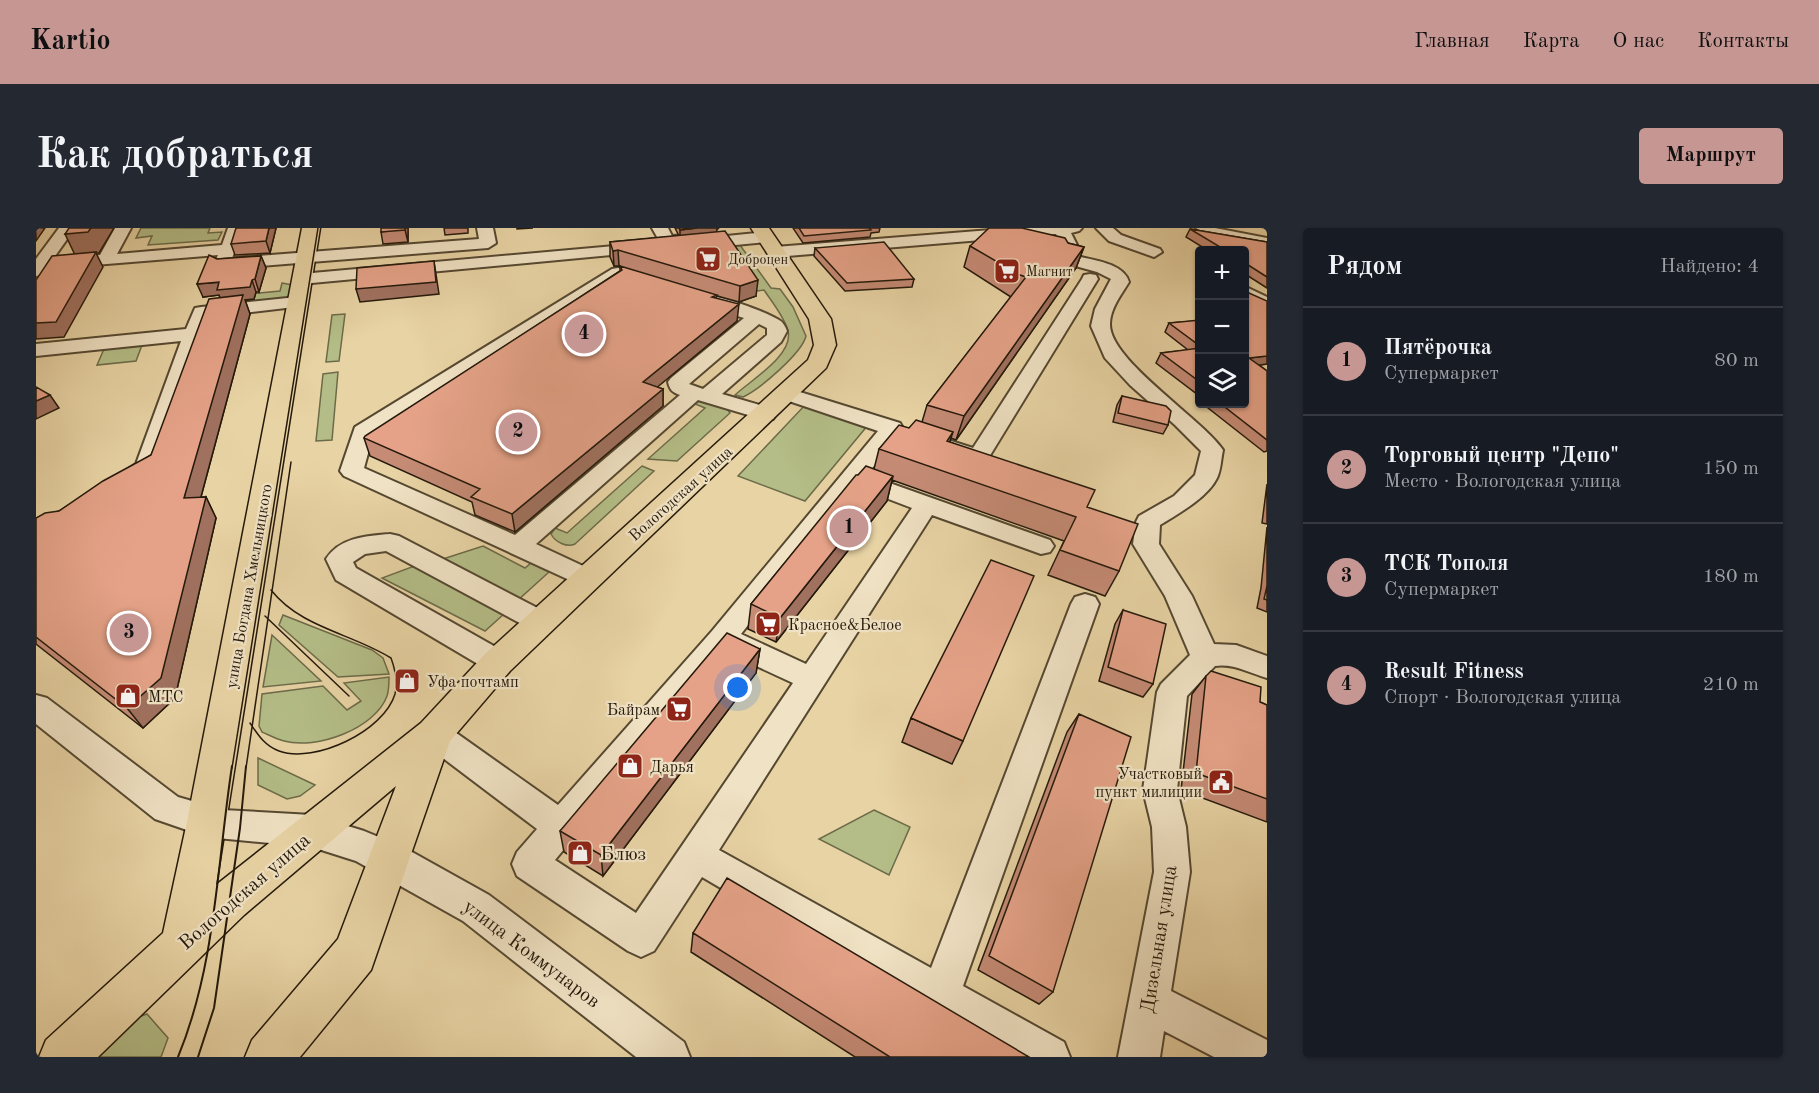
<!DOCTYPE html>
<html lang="ru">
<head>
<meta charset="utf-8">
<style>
  body { margin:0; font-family:"Old Standard TT",serif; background:#242831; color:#f1f3f6 }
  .controls { position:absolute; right:18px; top:18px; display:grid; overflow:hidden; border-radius:6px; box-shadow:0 2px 4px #0004 }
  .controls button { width:54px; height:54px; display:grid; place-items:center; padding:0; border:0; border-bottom:2px solid #363941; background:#171b24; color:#f1f3f6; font:30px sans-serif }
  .you { position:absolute; left:702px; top:460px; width:21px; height:21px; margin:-15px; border:4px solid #fff; border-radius:50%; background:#1a73e8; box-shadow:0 0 0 9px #1a73e833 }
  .badge { display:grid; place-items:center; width:39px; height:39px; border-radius:50%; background:#c59692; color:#111; font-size:20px; font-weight:700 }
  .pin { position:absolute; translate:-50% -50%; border:3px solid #fff; box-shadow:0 2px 6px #0006 }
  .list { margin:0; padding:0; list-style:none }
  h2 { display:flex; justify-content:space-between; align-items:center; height:78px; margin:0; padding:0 24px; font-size:26px }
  h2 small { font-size:20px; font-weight:400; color:#9ea1a6 }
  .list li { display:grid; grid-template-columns:39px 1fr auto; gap:18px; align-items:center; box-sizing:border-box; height:108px; padding:0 24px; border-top:2px solid #363941 }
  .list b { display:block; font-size:22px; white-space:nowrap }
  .list p { margin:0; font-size:20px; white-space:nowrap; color:#9ea1a6 }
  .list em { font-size:20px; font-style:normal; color:#9ea1a6 }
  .icon { flex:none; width:33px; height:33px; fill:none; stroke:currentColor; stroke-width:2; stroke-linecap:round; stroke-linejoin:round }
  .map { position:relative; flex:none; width:1231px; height:829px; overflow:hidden; border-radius:6px }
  header { display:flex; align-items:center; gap:36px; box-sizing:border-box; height:84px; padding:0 30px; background:#c59692; color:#111 }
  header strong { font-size:28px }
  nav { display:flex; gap:33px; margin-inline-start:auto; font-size:21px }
  .intro { display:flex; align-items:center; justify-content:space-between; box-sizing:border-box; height:144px; padding:0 36px }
  h1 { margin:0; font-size:42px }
  .button { padding:15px 27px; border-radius:6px; background:#c59692; color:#111; font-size:21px; font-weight:700 }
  main { display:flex; gap:36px; padding:0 36px }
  aside { flex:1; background:#171b24; border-radius:6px; box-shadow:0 2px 4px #0004 }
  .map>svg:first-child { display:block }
  .green { fill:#b4bd87; stroke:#6c6b49; stroke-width:1.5 }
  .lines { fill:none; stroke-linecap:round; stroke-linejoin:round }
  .minor-casing { stroke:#554831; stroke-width:4 }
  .major-casing { stroke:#24190b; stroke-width:3 }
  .minor { fill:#f0e2c4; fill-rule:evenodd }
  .major { fill:#e8d3a4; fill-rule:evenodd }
  .tram-far1 { stroke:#24190b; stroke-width:1.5 }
  .tram { stroke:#24190b; stroke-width:2 }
  .wall { fill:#c58b75; stroke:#24190b; stroke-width:1.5 }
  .shaded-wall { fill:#a0715f; stroke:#24190b; stroke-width:1.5 }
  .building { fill:#e5a288; stroke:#24190b; stroke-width:1.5 }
  .labels { text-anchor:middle; stroke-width:4.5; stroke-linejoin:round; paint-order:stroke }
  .far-poi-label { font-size:14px; fill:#24190b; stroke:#f0e2c4; text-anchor:start }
  .street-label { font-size:16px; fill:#24190b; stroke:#f0e2c4 }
  .poi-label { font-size:16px; fill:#24190b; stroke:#f0e2c4; text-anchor:start }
  .near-poi-label { font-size:20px; fill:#24190b; stroke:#f0e2c4; text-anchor:start }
  .near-street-label { font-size:20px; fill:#24190b; stroke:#f0e2c4 }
</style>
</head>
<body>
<header>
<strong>Kartio</strong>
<nav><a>Главная</a><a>Карта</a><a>О нас</a><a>Контакты</a></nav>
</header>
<div class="intro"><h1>Как добраться</h1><a class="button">Маршрут</a></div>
<main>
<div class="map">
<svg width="1231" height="829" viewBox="0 0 1231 829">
  <rect width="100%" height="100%" fill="#e8d3a4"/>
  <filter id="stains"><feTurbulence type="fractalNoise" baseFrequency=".00333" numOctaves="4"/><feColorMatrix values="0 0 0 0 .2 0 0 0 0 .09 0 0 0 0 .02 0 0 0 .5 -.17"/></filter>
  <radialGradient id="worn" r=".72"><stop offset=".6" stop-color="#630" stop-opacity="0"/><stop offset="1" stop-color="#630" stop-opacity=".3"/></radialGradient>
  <path class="green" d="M105 0H174L172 5 186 4 182 12 112 17 116 8 100 10Z
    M701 13 735 60 744 61 757 79 770 108C766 125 724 161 707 169L699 167C715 152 758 127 752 103 749 90 736 74 728 62L721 63 688 14Z
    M246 55 257 57 254 71 198 79 201 67 244 63Z
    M309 86 303 133 290 134 296 87Z
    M106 117 100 133 61 137 68 121Z
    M302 144 296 212 280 213 287 146Z
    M663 170 690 179 694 185 641 233 612 231 669 180 657 175Z
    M770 176 832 197 769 273 702 248Z
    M606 238 618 243 539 316C531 320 519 314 515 306L519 300 531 305Z
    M447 318 489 340 495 335 513 344 482 372 407 331Z
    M381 337 468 386 449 403 346 350Z
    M247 387 336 422 347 430 353 446 302 449 243 397Z
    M236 407 285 453 227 459Z
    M353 449C353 455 353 462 351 468 339 501 280 522 248 513 240 511 233 507 226 504L223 498 226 466 287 458 311 482 325 473 308 455Z
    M222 530 279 557 264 568 251 571 222 557Z
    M838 582 874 599 853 647 783 611Z
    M111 786 132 810 125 829H56L94 792Z"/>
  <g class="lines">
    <g class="minor-casing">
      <path id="minor" d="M23 0H39L17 31 64 27 79 0H95L81 26 186 17 192 0H208L196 30 443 11 441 0H457L460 15 452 20 186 41 178 36 182 27 9 41 6 47 0 48V31Z
        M616 0H632L636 8 663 6 670 10 730 4 738 9 730 14 658 21 650 16H625Z
        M980 0H1046L1043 3 1035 5 1042 19 1040 28C1056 32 1088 35 1093 54 1085 67 1074 81 1074 96 1073 132 1165 190 1187 222 1185 231 1185 242 1181 250 1172 269 1142 286 1124 297L1123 316 1156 368 1178 416 1200 417 1231 428V450C1214 445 1197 435 1179 438L1151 468 1141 562 1150 599 1154 644 1135 763 1231 812V829H1178L1128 803 1124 829H1082L1118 644 1116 599 1107 562 1121 464 1125 456 1154 427 1129 368 1097 316 1100 294 1103 288 1138 268 1159 247 1165 223 1139 197 1094 157 1069 130 1055 98 1059 81 1075 51 1061 44 1025 34 1023 31 1026 19 1020 6 739 29 731 24 739 19Z
        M1060 0H1077L1085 7 1124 21 1126 24 1118 29 1073 13Z
        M1160 0H1179L1231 10V20L1172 8Z
        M612 15 618 17 620 20 618 23 265 56 259 55 257 51 259 47 265 46Z
        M582 40 598 44 600 48 592 53 584 51 337 207 328 240 479 307 644 167C636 164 634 162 632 154L635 150 708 90 659 75 656 71 659 67C675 63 728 83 743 92 747 94 749 98 751 103L745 114 686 166 737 181 740 186 737 191 729 192 662 172 500 316 560 344 564 350 560 356 551 359 542 356 308 248 304 243 319 199 576 41ZM723 96 731 100V107L667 161 653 156Z
        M1054 46 1060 47 1062 51 950 234 942 236 904 224 901 219 904 214 912 212 937 220 1046 51 1048 47Z
        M1208 58 1231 69V82L1208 71Z
        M261 69 267 70 270 74 267 78 172 89 121 240 97 259 89 261 81 259 77 254 81 249 100 236 145 113 0 128V116L150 101 159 80 165 79Z
        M751 160 864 195 867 200 831 247 1014 312 1018 318 1014 324 1005 326 896 287 683 622 895 740 1035 376 1039 369 1049 366 1059 369 1063 376 927 758 1028 814 1034 829H973L666 649 618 723 605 729 592 723 481 648 476 636 481 624 501 601 387 515 382 506 387 497 398 493 409 497 522 577 676 403 842 203 744 170 741 166 744 162ZM821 259 876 280 770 436 705 406ZM690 424 757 455 600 685 519 632Z
        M354 306 363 308 515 387 519 394 515 401 505 404 495 401 350 323 329 326 317 334 320 340 472 426 477 434 472 442 462 445 452 442 300 352 290 331C304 309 331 308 354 306Z
        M0 467 11 470 142 569 187 582 276 587 328 603 367 619 453 667 648 814 654 829H600L427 693 320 633 276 619 171 609 119 591 0 496Z"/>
    </g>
    <g class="major-casing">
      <path id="major" d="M266 0H284L180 657 385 495 450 425 772 132 778 117 773 91 715 0H733L795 91 800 117 790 140 474 443 414 513 335 742 264 829H209L216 812 302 711 360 558 208 687 62 829H3L10 812 127 705 151 594Z"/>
    </g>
    <use href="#minor" class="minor"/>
    <use href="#major" class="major"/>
    <path class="tram-far1" d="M229 388 313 468
      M214 495C222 507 229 518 243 523 279 536 348 503 359 466 362 454 359 441 355 430 315 405 265 400 235 362
      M196 540 282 0
      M210 540 255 234"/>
    <path class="tram" d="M142 829C180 737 181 636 196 538
      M162 829 178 780 204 600 210 538"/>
  </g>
  <path class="wall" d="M240 0 234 25 199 27 195 16Z
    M372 0V14L347 16 345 4Z
    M408 0H432V5L409 7Z
    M639 0H683L681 1 680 4 720 68 703 74 681 68 680 70 701 93 621 159 627 161V178L479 304 439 287 436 274 334 228 328 210 584 43V38H578L574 29V14L643 8Z
    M757 0H844L843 4 835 5 834 9 767 15Z
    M1154 1 1231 14V60L1209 46V22H1171L1150 9Z
    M1032 15 1048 19 1040 40 920 212 915 210 914 214 1051 279 1083 343 1069 368 1012 347 1028 313 856 252 851 273 740 414 712 401 715 376 822 247 838 241 843 221 873 200 886 194 891 177 975 69 928 39 934 18Z
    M779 20 878 51 876 59 809 63 778 28Z
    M225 28 230 40 223 64H220L218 71 209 72 214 86 165 269H170L180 290 139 470 107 500 0 416V290L23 283 115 227 184 70 183 67 167 69 181 31Z
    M1231 73V136L1223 137 1231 143V223L1228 224 1167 176H1209Z
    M1164 85V173L1160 170 1162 167 1120 135 1125 125 1152 122 1129 104 1133 95 1159 93Z
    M1086 168 1132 197 1127 206 1077 194 1081 177Z
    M1231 256V296L1226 295Z
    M1231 299V384L1221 380 1225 360Z
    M1087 382 1117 456 1107 469 1063 453 1079 396Z
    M724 421 720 445 567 648 528 624 524 603Z
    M1170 448 1224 474 1231 477V594L1145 562 1156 466Z
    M1043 486 1017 764 1003 776 942 742 1031 504Z
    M875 490 927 513 916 536 866 514Z
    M657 705 993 829H819L655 724Z"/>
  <path class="shaded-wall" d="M0 0H9L0 13Z
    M55 0H78L63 25H60L67 39 28 109 0 111V95L39 27 29 6Z
    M233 0H240L234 25 230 13Z
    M369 0H372V14L369 2Z
    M481 0H497L481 1Z
    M661 0H683L681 1 680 6 644 10V2Z
    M1048 19 1040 40 920 212 928 188Z
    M582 22 583 38H578L577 23Z
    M225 28 230 40 223 64 219 51Z
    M398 33 403 66 324 74 320 61Z
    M216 52 220 64 218 71 209 72 214 86 159 291 148 270 186 75 183 67 167 69 161 56Z
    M722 52 720 68 703 74 704 58Z
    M703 76 701 93 607 171V154Z
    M1231 128V136L1209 139 1213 130Z
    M627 161V178L479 304 476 286Z
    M14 167 23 180 0 191V173Z
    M917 204 909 228 911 213Z
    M857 248 851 273 740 414 744 390Z
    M170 269 180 290 139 470 107 500 91 480Z
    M724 421 720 445 567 648 565 627Z"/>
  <path class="building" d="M33 0H55L52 4 29 6Z
    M200 0H233L230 13 195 16Z
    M345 0H369V2L345 4Z
    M643 0H661L644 2Z
    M763 0H833L835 2 768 8Z
    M953 0H986L1029 10 1032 15 1048 19 928 188 891 177 990 49 984 47 934 18Z
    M1154 1 1231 14V49L1209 35V22H1189Z
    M689 3 722 52 704 58 582 22 577 23 574 14Z
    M848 14 878 51 811 55 779 20Z
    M60 24 20 94 0 95V52L16 28Z
    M173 27 181 31 225 28 219 51 216 52 214 59 181 62 183 54 161 56Z
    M398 33 400 54 320 61 321 40Z
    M584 38 681 67 676 69 703 76 607 154 627 161 476 286 435 269 444 261 328 210 329 208 586 42Z
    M1209 65H1213L1231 73V128L1213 130 1231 143V212L1185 176H1209Z
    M207 67 148 270 170 269 125 450 91 480 0 409V290L9 285 23 283 67 253 115 227 173 71Z
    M1164 92V118L1133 95Z
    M1164 120V154L1125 125Z
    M0 159 14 167 0 173Z
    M1086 168 1130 178 1135 183 1132 197 1082 185Z
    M880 192 917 204 911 213 1059 262 1051 279 1102 296 1083 343 1024 322 1040 289 843 221 863 197 873 200Z
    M830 238 857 248 744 390 715 376 820 247H822Z
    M955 332 998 348 927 513 875 490Z
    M1231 358V372L1228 371Z
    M1087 382 1130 396 1117 456 1072 439Z
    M691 405 724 421 565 627 524 603Z
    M1175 443 1225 459 1224 474 1231 477V571L1160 545 1170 448Z
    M1043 486 1095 509 1017 764 953 728Z
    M691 650 993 829H854L657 705Z"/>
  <defs>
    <g id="supermarket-square" transform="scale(1.35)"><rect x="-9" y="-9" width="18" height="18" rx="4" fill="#8f2418" stroke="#f0e2c4"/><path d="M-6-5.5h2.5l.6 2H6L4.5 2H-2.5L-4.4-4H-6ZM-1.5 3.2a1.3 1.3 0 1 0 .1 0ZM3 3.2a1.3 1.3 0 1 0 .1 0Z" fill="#fff"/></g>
    <g id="shop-square" transform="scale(1.35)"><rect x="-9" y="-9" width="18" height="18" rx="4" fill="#8f2418" stroke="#f0e2c4"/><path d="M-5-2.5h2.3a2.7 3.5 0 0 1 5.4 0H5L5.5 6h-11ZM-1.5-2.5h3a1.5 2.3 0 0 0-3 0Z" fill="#fff"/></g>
    <g id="civic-square" transform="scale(1.35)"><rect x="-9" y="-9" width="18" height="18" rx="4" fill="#8f2418" stroke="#f0e2c4"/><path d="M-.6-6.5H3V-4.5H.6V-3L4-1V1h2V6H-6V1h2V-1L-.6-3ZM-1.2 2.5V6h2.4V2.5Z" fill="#fff"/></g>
  </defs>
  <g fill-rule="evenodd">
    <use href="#supermarket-square" x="672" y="31"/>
    <use href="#supermarket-square" x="971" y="43"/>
    <use href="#supermarket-square" x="732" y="396"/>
    <use href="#shop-square" x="371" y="453"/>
    <use href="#shop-square" x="92" y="468"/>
    <use href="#supermarket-square" x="643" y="481"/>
    <use href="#shop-square" x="594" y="538"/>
    <use href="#civic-square" x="1185" y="554"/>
    <use href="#shop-square" x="544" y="625"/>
  </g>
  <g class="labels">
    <g class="far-poi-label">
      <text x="692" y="36">Доброцен</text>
      <text x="990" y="48">Магнит</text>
    </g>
    <g class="street-label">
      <text transform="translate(644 265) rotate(-42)" y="6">Вологодская улица</text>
      <text transform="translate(212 358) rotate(-80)" y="6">улица Богдана Хмельницкого</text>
    </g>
    <g class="poi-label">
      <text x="752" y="402">Красное&amp;Белое</text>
      <text x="391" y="459">Уфа почтамп</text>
      <text x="112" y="474">МТС</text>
      <text x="624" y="487" text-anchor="end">Байрам</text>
      <text x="614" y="544">Дарья</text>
      <text x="1166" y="551" text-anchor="end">Участковый<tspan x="1166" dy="18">пункт милиции</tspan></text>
    </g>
    <g class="near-poi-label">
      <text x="564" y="632">Блюз</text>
    </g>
    <g class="near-street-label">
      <text transform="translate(208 663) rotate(-41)" y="7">Вологодская улица</text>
      <text transform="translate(1122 711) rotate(-81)" y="7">Дизельная улица</text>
      <text transform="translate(496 725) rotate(37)" y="7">улица Коммунаров</text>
    </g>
  </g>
  <rect width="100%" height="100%" filter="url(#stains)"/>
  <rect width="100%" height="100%" fill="url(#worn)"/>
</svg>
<div class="controls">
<button>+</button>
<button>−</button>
<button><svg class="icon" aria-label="layers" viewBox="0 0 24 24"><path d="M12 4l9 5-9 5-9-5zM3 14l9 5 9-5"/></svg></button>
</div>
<div class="you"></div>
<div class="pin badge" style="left:813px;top:300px">1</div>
<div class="pin badge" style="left:482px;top:204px">2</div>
<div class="pin badge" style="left:93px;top:405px">3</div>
<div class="pin badge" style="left:548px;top:106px">4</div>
</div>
<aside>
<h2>Рядом<small>Найдено: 4</small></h2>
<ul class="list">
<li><span class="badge">1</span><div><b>Пятёрочка</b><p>Супермаркет</p></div><em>80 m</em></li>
<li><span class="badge">2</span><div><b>Торговый центр &quot;Депо&quot;</b><p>Место · Вологодская улица</p></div><em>150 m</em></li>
<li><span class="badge">3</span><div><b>ТСК Тополя</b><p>Супермаркет</p></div><em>180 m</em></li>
<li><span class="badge">4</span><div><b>Result Fitness</b><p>Спорт · Вологодская улица</p></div><em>210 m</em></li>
</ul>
</aside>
</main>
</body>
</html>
